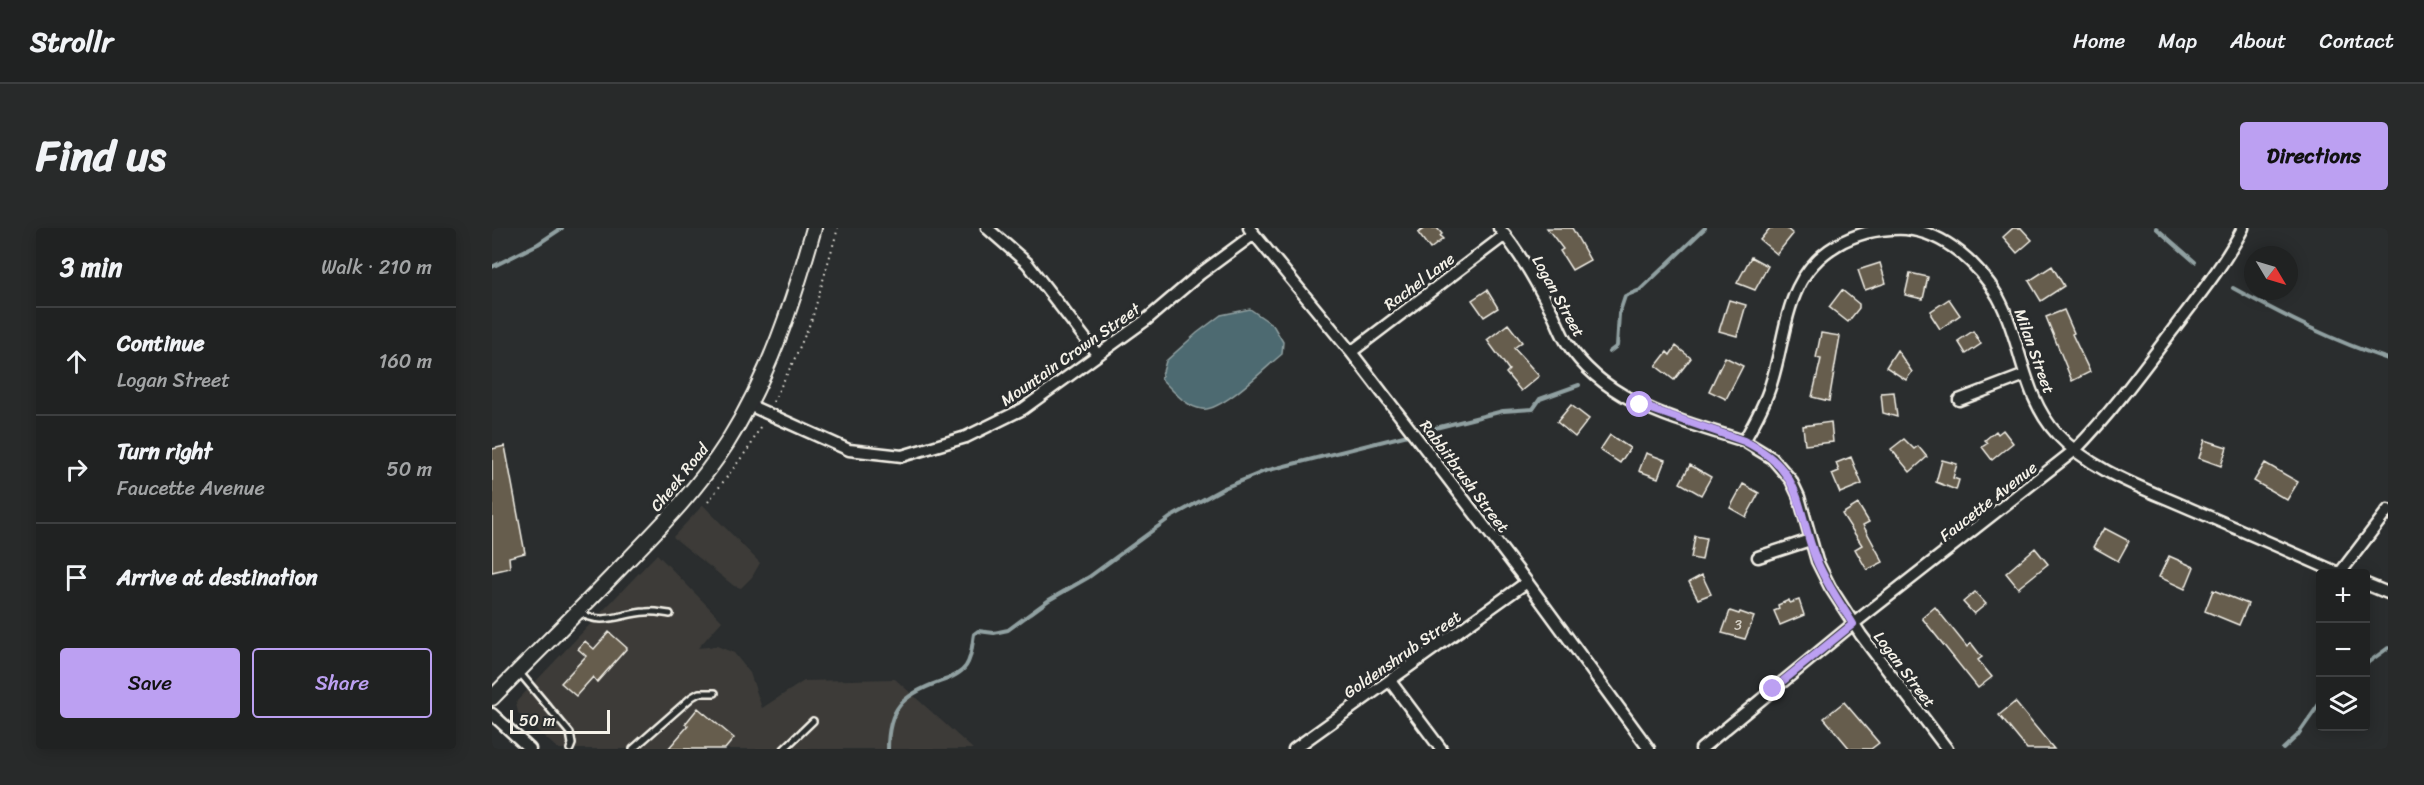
<!DOCTYPE html>
<html lang="en">
<head>
<meta charset="utf-8">
<style>
  body { margin:0; font-family:Sriracha,sans-serif; background:#282a2a; color:#f1f3f6 }
  .controls { position:absolute; right:18px; bottom:18px; display:grid; overflow:hidden; border-radius:6px; box-shadow:0 3px 15px #0003 }
  .controls button { width:54px; height:54px; display:grid; place-items:center; padding:0; border:0; border-bottom:2px solid #3d3f40; background:#202222; color:#f1f3f6; font:30px sans-serif }
  .compass { position:absolute; left:1752px; top:18px; width:54px; height:54px; border-radius:50%; background:#202222; box-shadow:0 3px 15px #0003; rotate:128deg }
  .scale { position:absolute; left:18px; bottom:15px; width:100px; box-sizing:border-box; padding-left:6px; border:3px solid #f4f1e8; border-top:0; font-size:16px; line-height:21px; white-space:nowrap; color:#f4f1e8; -webkit-text-stroke:4px #2a2d2e; paint-order:stroke }
  .stop { position:absolute; width:18px; height:18px; margin:-14px; border:4px solid #bca0f2; border-radius:50%; background:#fff }
  .stop.end { background:#bca0f2; border-color:#fff; box-shadow:0 2px 6px #0008 }
  .list { margin:0; padding:0; list-style:none }
  h2 { display:flex; justify-content:space-between; align-items:center; height:78px; margin:0; padding:0 24px; font-size:26px }
  h2 small { font-size:20px; font-weight:400; color:#a2a4a5 }
  .list li { display:grid; grid-template-columns:39px 1fr auto; gap:18px; align-items:center; box-sizing:border-box; height:108px; padding:0 24px; border-top:2px solid #3d3f40 }
  .list b { display:block; font-size:22px; white-space:nowrap }
  .list p { margin:0; font-size:20px; white-space:nowrap; color:#a2a4a5 }
  .list em { font-size:20px; font-style:normal; color:#a2a4a5 }
  .actions { display:flex; gap:12px; padding:18px 24px }
  .actions a { flex:1; padding:14px 0; border:2px solid #bca0f2; border-radius:6px; text-align:center; font-size:21px; color:#bca0f2 }
  .actions .main { background:#bca0f2; color:#111 }
  .icon { flex:none; width:33px; height:33px; fill:none; stroke:currentColor; stroke-width:2; stroke-linecap:round; stroke-linejoin:round }
  .map { position:relative; flex:none; width:1896px; height:521px; overflow:hidden; border-radius:6px }
  header { display:flex; align-items:center; gap:36px; box-sizing:border-box; height:84px; padding:0 30px; background:#202222; border-bottom:2px solid #3d3f40 }
  header strong { font-size:28px }
  nav { display:flex; gap:33px; margin-inline-start:auto; font-size:21px }
  .intro { display:flex; align-items:center; justify-content:space-between; box-sizing:border-box; height:144px; padding:0 36px }
  h1 { margin:0; font-size:42px }
  .button { padding:15px 27px; border-radius:6px; background:#bca0f2; color:#111; font-size:21px; font-weight:700 }
  main { display:flex; gap:36px; padding:0 36px }
  aside { flex:1; background:#202222; border-radius:6px; box-shadow:0 3px 15px #0003 }
  .map>svg:first-child { display:block }
  .built { fill:#3c3b38 }
  .water { fill:#4d6a71; stroke:#90a0a1; stroke-width:1.5 }
  .lines { fill:none; stroke-linecap:round; stroke-linejoin:round }
  .stream { stroke:#90a0a1; stroke-width:4 }
  .building { fill:#665d4e; stroke:#f4f1e8; stroke-width:1.5 }
  .service-casing { stroke:#f4f1e8; stroke-width:10 }
  .minor-casing { stroke:#f4f1e8; stroke-width:15 }
  .tertiary-casing { stroke:#f4f1e8; stroke-width:18 }
  .path { stroke:#f4f1e8; stroke-width:2; stroke-dasharray:1.5 4.5; stroke-linecap:butt }
  .service { stroke:#2a2d2e; stroke-width:5 }
  .minor { stroke:#2a2d2e; stroke-width:10 }
  .tertiary { stroke:#2a2d2e; stroke-width:14 }
  .route { stroke:#bca0f2; stroke-width:8 }
  .labels { text-anchor:middle; stroke-width:6; stroke-linejoin:round; paint-order:stroke }
  .number-label { font-size:14px; fill:#d0ccc2 }
  .street-label { font-size:16px; fill:#f4f1e8; stroke:#2a2d2e }
</style>
</head>
<body>
<header>
<strong>Strollr</strong>
<nav><a>Home</a><a>Map</a><a>About</a><a>Contact</a></nav>
</header>
<div class="intro"><h1>Find us</h1><a class="button">Directions</a></div>
<main>
<aside>
<h2>3 min<small>Walk · 210 m</small></h2>
<ul class="list">
<li><svg class="icon" aria-label="ahead" viewBox="0 0 24 24"><path d="M12 20V5M6 11l6-6 6 6"/></svg><div><b>Continue</b><p>Logan Street</p></div><em>160 m</em></li>
<li><svg class="icon" aria-label="right" viewBox="0 0 24 24"><path d="M7 20v-9h11M14 6l5 5-5 5"/></svg><div><b>Turn right</b><p>Faucette Avenue</p></div><em>50 m</em></li>
<li><svg class="icon" aria-label="arrive" viewBox="0 0 24 24"><path d="M6 21V4h12l-3 4 3 4H6"/></svg><div><b>Arrive at destination</b></div></li>
</ul>
<div class="actions"><a class="main">Save</a><a>Share</a></div>
</aside>
<div class="map">
<svg width="1896" height="521" viewBox="0 0 1896 521">
  <rect width="100%" height="100%" fill="#2a2d2e"/>
  <filter id="ink" filterUnits="userSpaceOnUse"><feTurbulence type="fractalNoise" baseFrequency=".0167" numOctaves="2"/><feDisplacementMap in="SourceGraphic" scale="12" xChannelSelector="R" yChannelSelector="G"/><feConvolveMatrix kernelMatrix="1 2 1 2 8 2 1 2 1" color-interpolation-filters="sRGB"/></filter>
  <g filter="url(#ink)">
    <path class="built" d="M211 277 268 335 260 349 249 360 242 358 181 309Z
      M165 326 230 393 206 420 225 418 242 425 258 445 270 480 312 453 403 451 481 521H66L26 485 24 474Z"/>
    <path class="water" d="M758 81 781 97 791 114 790 126C774 139 730 184 710 181 693 179 681 162 669 151L674 133 705 105 729 87Z"/>
    <g class="lines">
      <path class="stream" d="M1664 0 1703 34
        M0 39 46 16 70 0
        M1741 60C1792 88 1841 113 1896 131
        M1117 124 1125 118 1127 86 1133 68 1148 62 1213 0
        M1874 436 1896 420
        M396 521C396 481 410 467 447 454 457 451 468 447 474 438 480 430 480 416 482 406L486 403 502 405 516 402 557 372 597 349 679 289 732 260 773 243 1011 183 1041 181 1048 171 1087 157
        M1791 521 1805 508 1828 475"/>
    </g>
    <path class="building" d="M933 0H945L950 6 948 8 951 11 938 21 926 5Z
      M1055 0H1080L1098 32 1080 42 1068 23 1071 21Z
      M1278 0H1294L1301 6 1285 26 1268 12Z
      M1521 0H1529L1540 12 1525 25 1511 9Z
      M1259 29 1276 38 1263 62 1245 55Z
      M1388 35 1394 55 1373 62 1366 42Z
      M1560 38 1572 58 1549 73 1537 53Z
      M1418 45 1436 49 1431 71 1413 67Z
      M995 62 1006 80 992 89 980 72Z
      M1350 62 1367 76V80L1356 94 1337 79Z
      M1457 71 1468 87 1448 101 1439 87V83Z
      M1237 72 1254 77 1245 108 1227 103Z
      M1572 82 1582 105 1580 106 1598 144 1580 153 1554 89Z
      M1016 96 1030 114 1022 120 1047 148 1029 163 1014 145 1017 142 995 112Z
      M1481 103 1489 116 1474 126 1466 113Z
      M1329 105 1348 108 1337 173 1320 169 1329 131 1324 130Z
      M1184 118 1199 130 1182 152 1164 138 1175 124 1178 127Z
      M1405 122 1420 144 1414 152 1394 139Z
      M1233 129 1251 138 1234 171 1217 163Z
      M1402 164 1405 189 1391 185 1389 165Z
      M1079 177 1097 191 1083 209 1065 194Z
      M1339 194 1341 214 1313 217 1311 198Z
      M1511 202 1521 215 1500 232 1490 219 1496 215 1493 212 1504 203 1506 206Z
      M1118 207 1138 220 1128 235 1108 222Z
      M1412 211 1422 221 1426 218 1435 229 1418 244 1399 221Z
      M1713 212 1735 219 1729 238 1707 230Z
      M13 218 33 325 17 329 18 340 0 344V221Z
      M1154 225 1173 232 1166 250 1147 243Z
      M1359 229 1370 256 1348 265 1340 246 1347 243 1344 235Z
      M1450 232 1465 236 1461 250 1467 252 1464 262 1444 254Z
      M1773 235 1806 254 1795 272 1762 253Z
      M1198 237 1219 249 1209 267 1188 255Z
      M1251 256 1267 265 1254 289 1238 280Z
      M1366 276 1377 294 1371 297 1391 334 1375 342 1363 321 1370 317 1350 286Z
      M1612 300 1637 313 1626 333 1601 319Z
      M1203 308 1214 310 1210 332 1199 330Z
      M1543 320 1556 336 1526 360 1514 345Z
      M1677 328 1702 339 1693 361 1667 349Z
      M1210 347 1219 366 1206 371 1197 354Z
      M1721 362 1756 376 1747 397 1713 383Z
      M1483 364 1494 376 1482 386 1471 374Z
      M1297 372 1298 375 1307 372 1312 387 1288 397 1282 383 1287 381 1286 377Z
      M1443 379 1475 419 1479 415 1490 429 1486 432 1500 449 1486 460 1430 390Z
      M1238 383 1247 386 1248 384 1262 389 1253 411 1230 405Z
      M117 404 135 420 105 454 101 449 84 468 69 455 94 428 86 421 93 413 102 421Z
      M1352 474 1387 515 1379 521H1358L1332 490Z
      M1523 474 1562 521H1535L1507 487Z
      M206 480 242 510 233 521H176L196 498 193 496Z"/>
    <g class="lines">
      <g class="service-casing">
        <path id="service" d="M87 384C109 399 130 385 154 384 162 383 170 385 178 386
          M27 444 78 505 80 516 78 521
          M141 521 200 469 207 465H223
          M292 521 321 493"/>
      </g>
      <g class="minor-casing">
        <path id="minor" d="M495 0 535 35 605 126
          M757 0 859 124 954 248 1035 354 1157 521
          M1007 0C1029 26 1045 56 1061 86 1066 96 1069 106 1075 115 1114 176 1188 192 1252 213L1280 230 1299 252 1307 269 1325 333 1338 359 1369 407 1455 521
          M859 124 1013 7
          M1467 172 1533 147
          M257 177 357 222 410 228 474 209 531 181 654 92 708 46 762 6
          M1252 213C1263 194 1273 176 1279 156 1296 103 1292 48 1345 17 1367 4 1389 0 1414 1 1453 5 1487 36 1506 69 1530 113 1530 168 1565 206 1599 243 1654 261 1699 281 1749 302 1799 324 1849 346
          M1266 329 1318 312
          M1848 345 1896 282
          M1874 356 1896 365
          M898 453 949 521
          M0 486 38 521
          M802 521 1035 354
          M1209 521 1361 396 1583 222C1619 185 1649 144 1680 103 1705 70 1732 37 1751 0"/>
      </g>
      <g class="tertiary-casing">
        <path id="tertiary" d="M0 470C45 424 91 379 135 333 171 296 207 259 235 215 277 148 301 75 322 0"/>
      </g>
      <path class="path" d="M281 174 302 132 320 91 346 0
        M216 274 259 217 270 195"/>
      <use href="#service" class="service"/>
      <use href="#minor" class="minor"/>
      <use href="#tertiary" class="tertiary"/>
    </g>
  </g>
  <g class="lines" filter="url(#ink)">
    <path class="route" d="M1148 177 1252 213C1312 242 1303 278 1324 331 1333 354 1348 375 1361 396L1281 461"/>
  </g>
  <g class="labels">
    <g class="number-label">
      <text x="1246" y="402">3</text>
    </g>
    <g class="street-label">
      <text transform="translate(927 53) rotate(-37)" y="6">Rachel Lane</text>
      <text transform="translate(1067 68) rotate(61)" y="6">Logan Street</text>
      <text transform="translate(1543 123) rotate(70)" y="6">Milan Street</text>
      <text transform="translate(578 126) rotate(-35)" y="6">Mountain Crown Street</text>
      <text transform="translate(973 248) rotate(53)" y="6">Rabbitbrush Street</text>
      <text transform="translate(187 249) rotate(-51)" y="6">Cheek Road</text>
      <text transform="translate(1496 273) rotate(-38)" y="6">Faucette Avenue</text>
      <text transform="translate(910 426) rotate(-35)" y="6">Goldenshrub Street</text>
      <text transform="translate(1413 441) rotate(53)" y="6">Logan Street</text>
    </g>
  </g>
</svg>
<div class="controls">
<button>+</button>
<button>−</button>
<button><svg class="icon" aria-label="layers" viewBox="0 0 24 24"><path d="M12 4l9 5-9 5-9-5zM3 14l9 5 9-5"/></svg></button>
</div>
<svg class="compass" viewBox="-18 -18 36 36"><path d="M0-13l5 13h-10z" fill="#e53935"/><path d="M0 13l5-13h-10z" fill="#a2a4a5"/></svg>
<div class="scale">50 m</div>
<div class="stop" style="left:1148px;top:177px"></div>
<div class="stop end" style="left:1281px;top:461px"></div>
</div>
</main>
</body>
</html>
